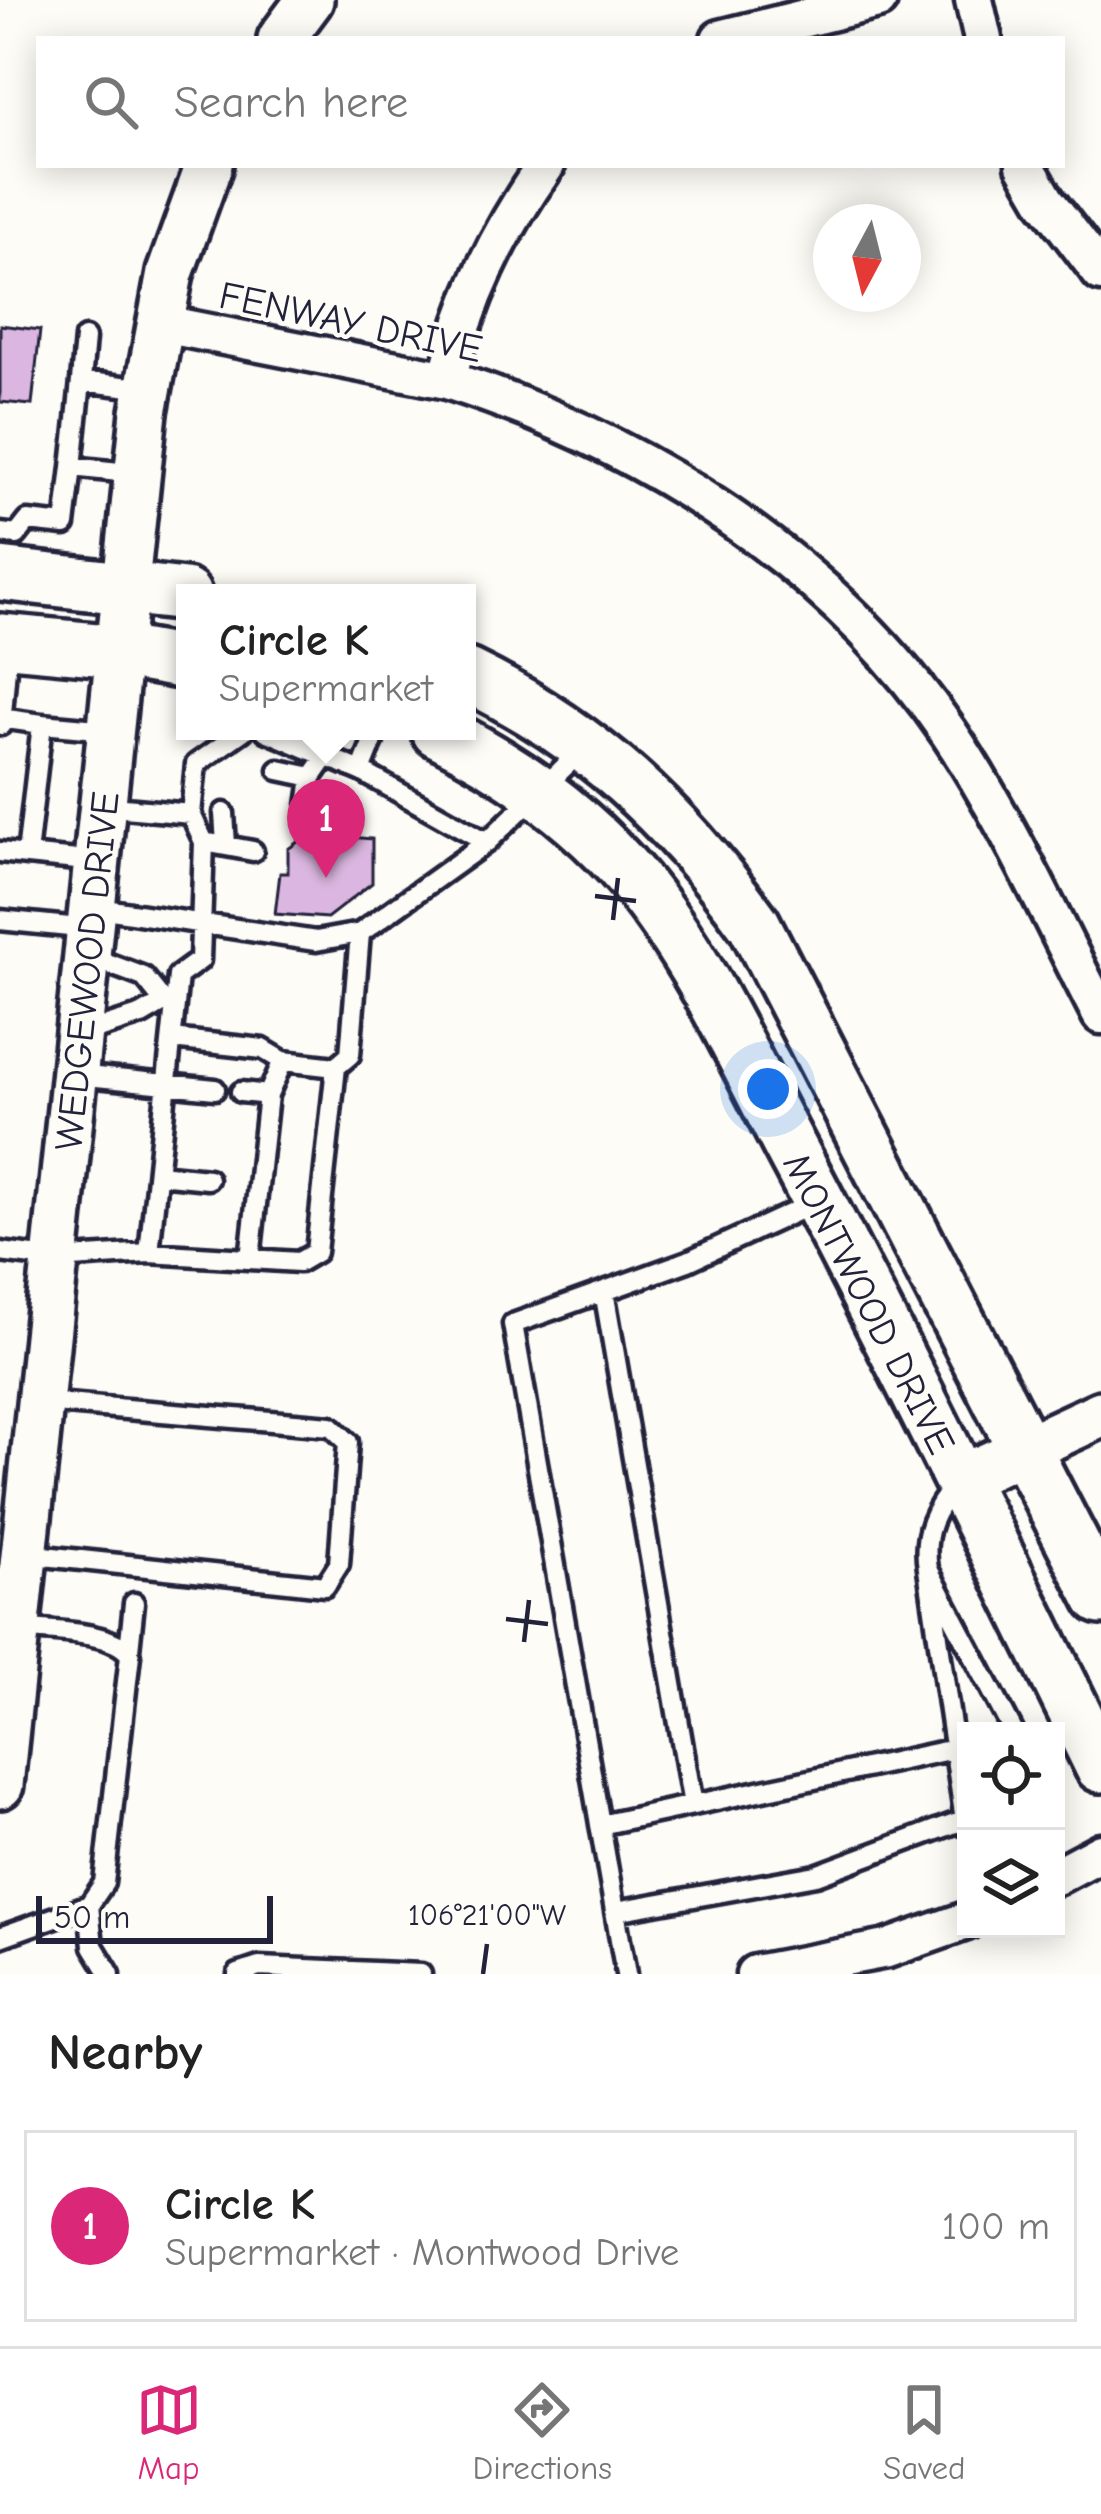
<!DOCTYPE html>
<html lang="en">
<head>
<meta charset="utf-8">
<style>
  body { margin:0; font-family:"Comic Neue",sans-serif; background:#f2f2f2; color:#222 }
  .controls { position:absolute; right:36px; bottom:36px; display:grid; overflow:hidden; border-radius:0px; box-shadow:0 6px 30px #0003 }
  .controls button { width:108px; height:108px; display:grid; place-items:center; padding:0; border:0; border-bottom:3px solid #e0e0e0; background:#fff; color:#222; font:60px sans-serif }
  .compass { position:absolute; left:813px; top:204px; width:108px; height:108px; border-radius:50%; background:#fff; box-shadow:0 6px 30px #0003; rotate:187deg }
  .scale { position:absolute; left:36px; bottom:30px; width:237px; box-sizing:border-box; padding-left:12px; border:6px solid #22223b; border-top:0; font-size:33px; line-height:42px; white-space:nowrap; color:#22223b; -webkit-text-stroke:9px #fdfcf7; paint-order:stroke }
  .you { position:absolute; left:768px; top:1089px; width:42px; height:42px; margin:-30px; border:9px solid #fff; border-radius:50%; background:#1a73e8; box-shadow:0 0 0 18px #1a73e833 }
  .badge { display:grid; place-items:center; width:78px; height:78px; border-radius:50%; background:#db2777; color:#fff; font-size:39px; font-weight:700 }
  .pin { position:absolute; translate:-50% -99px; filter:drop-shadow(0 3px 6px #0008) }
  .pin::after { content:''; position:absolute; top:63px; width:42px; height:36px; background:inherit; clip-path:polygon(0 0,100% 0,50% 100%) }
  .popup { position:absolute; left:176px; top:584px; width:300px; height:156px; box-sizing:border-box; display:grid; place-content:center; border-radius:0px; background:#fff; filter:drop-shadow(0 3px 9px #0005); font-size:39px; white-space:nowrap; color:#767676 }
  .popup b { font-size:45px; color:#222 }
  .popup::after { content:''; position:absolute; left:50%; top:100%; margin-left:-24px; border:24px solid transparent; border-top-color:#fff }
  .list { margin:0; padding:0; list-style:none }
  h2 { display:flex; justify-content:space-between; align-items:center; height:156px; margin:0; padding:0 48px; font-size:51px }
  h2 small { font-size:39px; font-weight:400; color:#767676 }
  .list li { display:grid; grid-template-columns:78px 1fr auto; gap:36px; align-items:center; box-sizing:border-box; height:192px; margin:0 24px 24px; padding:0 24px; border:3px solid #e0e0e0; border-radius:0px }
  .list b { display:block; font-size:45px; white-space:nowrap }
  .list p { margin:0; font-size:39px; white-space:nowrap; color:#767676 }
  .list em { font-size:39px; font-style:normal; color:#767676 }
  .icon { flex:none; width:66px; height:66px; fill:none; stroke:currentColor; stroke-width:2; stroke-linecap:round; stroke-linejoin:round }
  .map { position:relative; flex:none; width:1101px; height:1974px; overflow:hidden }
  .search { position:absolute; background:#fff; box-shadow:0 6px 30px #0003; left:36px; right:36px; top:36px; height:132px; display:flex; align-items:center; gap:30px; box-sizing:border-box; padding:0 42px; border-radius:0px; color:#767676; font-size:45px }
  .sheet { height:372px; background:#fff }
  nav { display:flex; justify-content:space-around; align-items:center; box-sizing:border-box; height:168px; border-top:3px solid #e0e0e0; background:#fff; font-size:33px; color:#767676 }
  nav a { display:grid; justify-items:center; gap:6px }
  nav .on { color:#db2777 }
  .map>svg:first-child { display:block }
  .building { fill:#dbb6e0; stroke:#22223b; stroke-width:3 }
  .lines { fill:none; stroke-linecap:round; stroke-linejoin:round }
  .service-casing { stroke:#22223b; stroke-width:27 }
  .minor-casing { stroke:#22223b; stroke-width:45 }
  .tertiary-casing { stroke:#22223b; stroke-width:54 }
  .secondary-casing { stroke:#22223b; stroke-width:60 }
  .service { stroke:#fdfcf7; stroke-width:18 }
  .minor { stroke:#fdfcf7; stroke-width:36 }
  .tertiary { stroke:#fdfcf7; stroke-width:45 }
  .secondary { stroke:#fdfcf7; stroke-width:51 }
  .ticks { fill:none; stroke:#22223b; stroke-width:4.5 }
  .labels { text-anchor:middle; stroke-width:9; stroke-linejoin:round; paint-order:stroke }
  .street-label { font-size:39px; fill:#22223b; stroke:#fdfcf7 }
  .ticks-label { font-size:30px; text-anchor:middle; fill:#22223b; stroke:#fdfcf7; stroke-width:9; stroke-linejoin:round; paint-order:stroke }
</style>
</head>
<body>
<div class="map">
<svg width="1101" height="1974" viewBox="0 0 1101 1974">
  <rect width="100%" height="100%" fill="#fdfcf7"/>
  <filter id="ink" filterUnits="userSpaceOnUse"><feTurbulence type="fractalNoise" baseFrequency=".00833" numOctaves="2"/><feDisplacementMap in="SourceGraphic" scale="24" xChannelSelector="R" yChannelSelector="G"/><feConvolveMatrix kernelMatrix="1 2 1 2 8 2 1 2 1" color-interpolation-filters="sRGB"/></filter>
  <g filter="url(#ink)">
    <path class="building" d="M0 325 40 330 32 405 0 402Z
      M310 833 372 839V883L327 918 275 914 280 873H288V849Z"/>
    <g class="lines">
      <g class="service-casing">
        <path id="service" d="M81 381 85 338
          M72 467 81 381 147 389
          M0 533 17 535 28 521 65 525 72 467 138 474
          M0 718 42 724 27 855 97 862
          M42 724 109 730
          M1 725 8 645
          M266 731 361 771 487 842
          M279 770 312 777
          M361 771 377 731
          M102 806 191 814
          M308 806 312 777 326 757
          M224 813 226 845
          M204 842 253 851
          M0 852 27 855
          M92 907 316 941 360 933 487 842 582 750
          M0 920 89 929
          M88 956 144 977 164 1002 175 1004
          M79 1035 142 1015 164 1002
          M172 1039 263 1049 283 1061 336 1067
          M77 1075 215 1089
          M241 1092 268 1095
          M158 1174 208 1179
          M0 1252 57 1259 149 1253 299 1262 316 1252 336 1067 350 1055 360 933
          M149 1253 178 976 200 960 204 842 191 814 196 764 243 731
          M250 1259 268 1095 283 1061
          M25 1554 325 1586 339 1564 348 1442 331 1426 42 1402
          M928 1569C922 1533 934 1509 958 1482
          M129 1650 134 1603
          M693 1805 954 1749
          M600 1825 693 1805 604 1291
          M966 1827 928 1569 1013 1731
          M89 1905 93 1946 110 1974
          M616 1911 816 1875 966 1819
          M0 1937 89 1905 104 1883 130 1655C115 1631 47 1631 19 1628
          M238 1974 259 1967 421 1974
          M626 1974 513 1324 688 1261 814 1203"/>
      </g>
      <g class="minor-casing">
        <path id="minor" d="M974 0 983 39
          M720 39 878 0
          M1025 165 1046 201 1101 273
          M158 323 447 380C642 442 832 561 949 733 1008 821 1052 921 1101 1015
          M447 380C466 299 498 233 546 165
          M1056 1876 1101 1852
          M755 1974 887 1949 966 1921"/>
      </g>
      <g class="tertiary-casing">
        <path id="tertiary" d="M281 39 310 0
          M960 1479 1101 1414
          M0 1785 144 412 170 273 209 165"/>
      </g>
      <g class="secondary-casing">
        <path id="secondary" d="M0 574 185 595
          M0 640 118 651 185 663
          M467 675C591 735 674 814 754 924L1101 1598
          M438 731C512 768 580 816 633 879 703 963 747 1067 798 1162 903 1361 1002 1564 1101 1766"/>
      </g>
      <use href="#service" class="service"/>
      <use href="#minor" class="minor"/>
      <use href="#tertiary" class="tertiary"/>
      <use href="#secondary" class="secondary"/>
    </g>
  </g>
  <path class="ticks" d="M595 896 636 901M613 920 618 878M506 1619 548 1624M524 1642 529 1600M483 1974 487 1944"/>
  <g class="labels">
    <g class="street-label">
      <text transform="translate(351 321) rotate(12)" y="14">FENWAY DRIVE</text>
      <text transform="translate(86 971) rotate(-84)" y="14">WEDGEWOOD DRIVE</text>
      <text transform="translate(870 1303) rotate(63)" y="14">MONTWOOD DRIVE</text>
    </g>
  </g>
  <g class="ticks-label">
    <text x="487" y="1925">106°21'00"W</text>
  </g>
</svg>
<div class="controls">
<button><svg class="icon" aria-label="locate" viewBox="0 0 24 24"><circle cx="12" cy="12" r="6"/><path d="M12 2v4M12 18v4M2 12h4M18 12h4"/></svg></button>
<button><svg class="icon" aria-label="layers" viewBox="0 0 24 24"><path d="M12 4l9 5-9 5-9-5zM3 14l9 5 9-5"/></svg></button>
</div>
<svg class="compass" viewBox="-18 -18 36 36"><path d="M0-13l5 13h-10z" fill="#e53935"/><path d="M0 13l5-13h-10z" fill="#767676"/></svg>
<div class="scale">50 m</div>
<div class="you"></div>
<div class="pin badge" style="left:326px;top:878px">1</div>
<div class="popup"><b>Circle K</b>Supermarket</div>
<div class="search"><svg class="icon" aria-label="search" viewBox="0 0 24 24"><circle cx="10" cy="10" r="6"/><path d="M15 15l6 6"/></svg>Search here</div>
</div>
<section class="sheet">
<h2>Nearby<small></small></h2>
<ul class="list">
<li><span class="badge">1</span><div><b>Circle K</b><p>Supermarket · Montwood Drive</p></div><em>100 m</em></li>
</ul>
</section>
<nav>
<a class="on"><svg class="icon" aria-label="map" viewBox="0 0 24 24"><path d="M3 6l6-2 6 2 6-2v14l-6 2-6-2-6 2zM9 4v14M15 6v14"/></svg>Map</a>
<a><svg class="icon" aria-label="directions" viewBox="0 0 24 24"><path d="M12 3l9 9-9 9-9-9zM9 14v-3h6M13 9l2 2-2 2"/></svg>Directions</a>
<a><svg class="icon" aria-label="saved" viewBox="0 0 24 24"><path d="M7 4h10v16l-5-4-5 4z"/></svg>Saved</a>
</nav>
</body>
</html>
